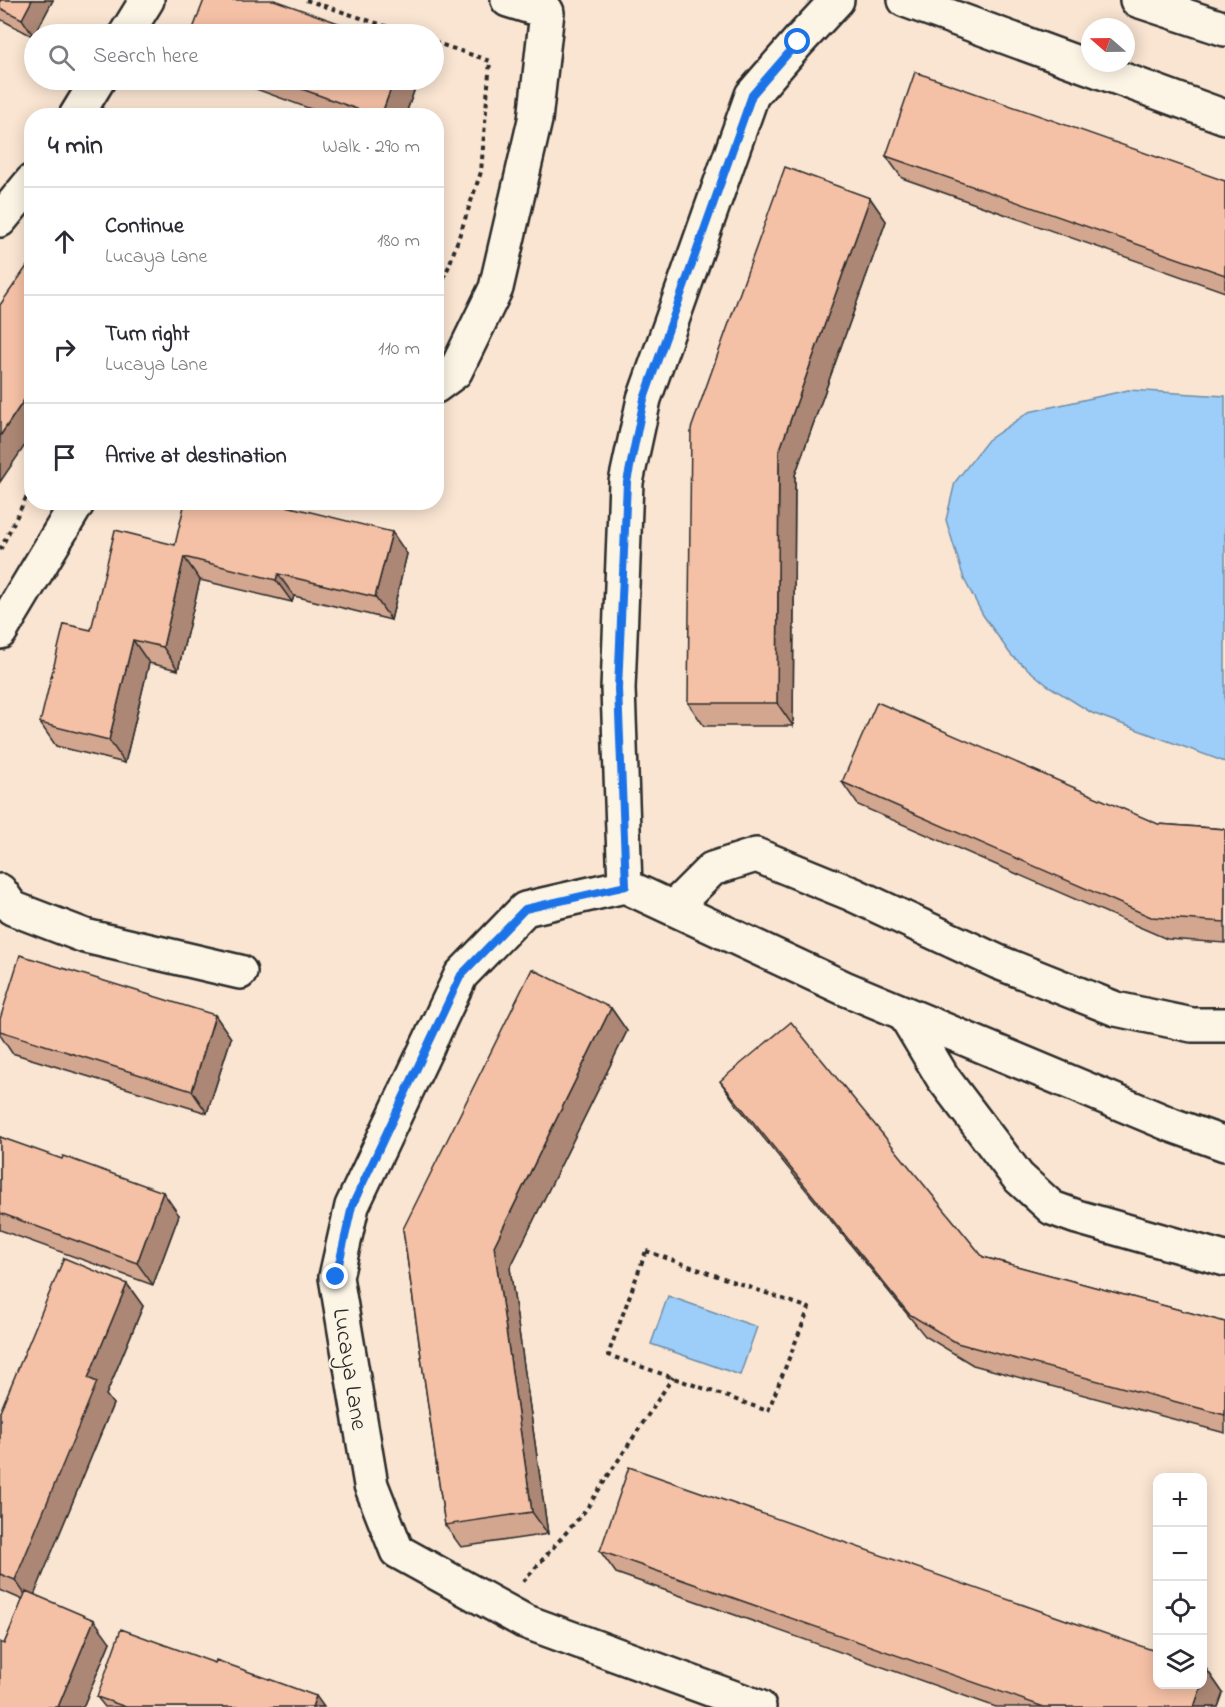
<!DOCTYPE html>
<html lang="en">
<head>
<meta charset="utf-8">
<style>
  body { margin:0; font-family:"Indie Flower",sans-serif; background:#f7f7f7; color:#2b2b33 }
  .controls { position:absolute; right:18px; bottom:18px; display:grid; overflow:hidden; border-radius:12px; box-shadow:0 3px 15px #0003 }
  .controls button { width:54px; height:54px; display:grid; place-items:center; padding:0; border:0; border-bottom:2px solid #e1e1e2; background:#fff; color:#2b2b33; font:30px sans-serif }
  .compass { position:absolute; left:1081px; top:18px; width:54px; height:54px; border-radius:50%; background:#fff; box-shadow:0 3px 15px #0003; rotate:290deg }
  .stop { position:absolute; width:18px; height:18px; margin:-14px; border:4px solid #1a73e8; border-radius:50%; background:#fff }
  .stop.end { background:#1a73e8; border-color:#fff; box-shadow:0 2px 6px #0008 }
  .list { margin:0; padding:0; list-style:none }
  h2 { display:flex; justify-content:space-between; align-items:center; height:78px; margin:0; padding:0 24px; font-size:26px }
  h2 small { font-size:20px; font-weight:400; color:#7c7c81 }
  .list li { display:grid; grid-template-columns:39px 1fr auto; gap:18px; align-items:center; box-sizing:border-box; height:108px; padding:0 24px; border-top:2px solid #e1e1e2 }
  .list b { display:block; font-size:22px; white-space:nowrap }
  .list p { margin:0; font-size:20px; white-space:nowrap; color:#7c7c81 }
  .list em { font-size:20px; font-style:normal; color:#7c7c81 }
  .icon { flex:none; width:33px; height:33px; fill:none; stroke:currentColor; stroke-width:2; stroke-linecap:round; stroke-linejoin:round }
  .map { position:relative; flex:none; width:1225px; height:1707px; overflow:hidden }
  .search { position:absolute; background:#fff; box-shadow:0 3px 15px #0003; left:24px; top:24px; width:420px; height:66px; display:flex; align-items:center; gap:15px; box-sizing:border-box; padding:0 21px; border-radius:33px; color:#7c7c81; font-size:22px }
  .panel { position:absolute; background:#fff; box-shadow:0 3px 15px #0003; left:24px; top:108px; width:420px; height:402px; border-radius:24px }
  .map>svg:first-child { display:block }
  .water { fill:#9ccef9; stroke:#6f8da7; stroke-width:1.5 }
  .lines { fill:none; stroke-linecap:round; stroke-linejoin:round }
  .minor-casing { stroke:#2b2b2b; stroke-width:38 }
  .path { stroke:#2b2b2b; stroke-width:4; stroke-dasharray:4.5 4.5; stroke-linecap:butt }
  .minor { stroke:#fcf5e5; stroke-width:33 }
  .wall { fill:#d3a68f; stroke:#2b2b2b; stroke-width:1.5 }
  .shaded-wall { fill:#ac8774; stroke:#2b2b2b; stroke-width:1.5 }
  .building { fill:#f5c1a6; stroke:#2b2b2b; stroke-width:1.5 }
  .route { stroke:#1a73e8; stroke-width:8 }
  .labels { text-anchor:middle; stroke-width:4.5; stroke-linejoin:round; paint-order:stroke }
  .street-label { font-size:24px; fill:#2b2b2b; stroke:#fcf5e5 }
</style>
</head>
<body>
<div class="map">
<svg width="1225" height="1707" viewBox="0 0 1225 1707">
  <rect width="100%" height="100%" fill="#fae5d2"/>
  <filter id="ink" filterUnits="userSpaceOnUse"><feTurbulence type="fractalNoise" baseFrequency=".0167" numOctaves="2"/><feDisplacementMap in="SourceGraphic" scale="12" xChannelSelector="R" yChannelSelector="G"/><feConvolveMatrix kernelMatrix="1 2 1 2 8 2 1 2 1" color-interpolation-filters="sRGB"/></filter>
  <g filter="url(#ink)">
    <path class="water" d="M1128 390 1225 396V762L1092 713 1047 685 1011 655 983 615 964 579 946 520 955 482 988 440 1029 412Z
      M668 1296 757 1327 740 1375 651 1344Z"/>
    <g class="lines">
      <g class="minor-casing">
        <path id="minor" d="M905 0 1225 117
          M1137 0 1225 29
          M126 34 147 0
          M76 116 98 80
          M0 220 32 181
          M436 386 455 372 496 288 535 120 547 12 508 0
          M0 632 78 502
          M625 886 844 988 1172 1125 1225 1144
          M0 891 12 908 85 936 240 972
          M673 908 712 869 756 855 852 894 998 962 1116 1009 1192 1025H1225
          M904 1013 943 1078 1018 1177 1052 1208 1077 1217 1225 1259
          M759 1707 524 1621 397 1551 371 1485 336 1277 352 1206 461 975 525 909 625 886 618 689 626 482 644 399 752 95 798 42 837 0"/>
      </g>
      <path class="path" d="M306 0 410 34
        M434 42 490 61 481 172 449 266 436 295
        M0 550 32 486
        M646 1251 809 1308 768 1411 608 1355Z
        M523 1582 585 1511 673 1377"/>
      <use href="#minor" class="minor"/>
    </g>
    <path class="wall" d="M0 0H53L35 34H34V37L0 19Z
      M231 80H418L405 116H330Z
      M886 156 1225 181V292L902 178Z
      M870 198 886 221 795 475 793 726H704L688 703Z
      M175 545 407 554 391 620 294 596 292 602 200 580 178 670 149 663 125 763 56 746 40 723 91 630Z
      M842 782 1158 824 1225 829V943L1167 939 858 805Z
      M611 1008 627 1031 510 1268 548 1534 461 1547 445 1525 403 1229Z
      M215 1015 231 1038 207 1113 12 1053 0 1035V1019Z
      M720 1081 983 1257 1225 1322V1433L973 1365 925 1336 736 1104Z
      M0 1137 179 1215 153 1285 0 1230Z
      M127 1284 143 1306 106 1395 113 1404 34 1595 110 1642 83 1707H0L4 1644 23 1600 0 1590V1412Z
      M600 1551 1207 1670 1223 1693 1218 1707H996L616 1573Z
      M97 1697 324 1707H105Z"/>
    <path class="shaded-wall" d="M32 0H53L35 34H34V37L22 19Z
      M394 80H418L405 116H381Z
      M870 198 886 221 795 475 793 726 777 703 779 452Z
      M32 388V435L0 482V436Z
      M392 532 407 554 391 620 375 597Z
      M184 557 200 580 178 670 163 647Z
      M278 574 294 596 292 602 276 580Z
      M133 640 149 663 125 763 109 740Z
      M611 1008 627 1031 510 1268 548 1534 532 1512 494 1246Z
      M215 1015 231 1038 207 1113 192 1091Z
      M163 1192 179 1215 153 1285 137 1263Z
      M127 1284 143 1306 106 1395 113 1404 31 1603 15 1580 88 1378Z
      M94 1620 110 1642 83 1707H58Z
      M1207 1670 1223 1693 1218 1707H1194Z
      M316 1696 324 1707H312Z"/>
    <path class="building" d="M0 0H32L22 19 0 8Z
      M204 0H274L369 34H191Z
      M915 72 1225 181V275L886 156Z
      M277 80H394L381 116H376Z
      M785 167 870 198 779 452 777 703H688L691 429Z
      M32 259V388L0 436V305Z
      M185 502H270L392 532 375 597 278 574 276 580 184 557 163 647 133 640 109 740 40 723 64 624 91 630 115 530 175 545Z
      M877 702 1158 824 1225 829V922L1151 917 842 782Z
      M20 955 215 1015 192 1091 0 1031V1019Z
      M532 969 611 1008 494 1246 532 1512 445 1525 403 1229Z
      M791 1022 983 1257 1225 1322V1415L957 1343 909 1314 720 1081Z
      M0 1137 62 1159 63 1156 163 1192 137 1263 0 1213Z
      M64 1258 127 1284 88 1378 97 1382 15 1580 0 1574V1412Z
      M629 1467 1158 1652V1684H1202L1194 1707H1044L600 1551Z
      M26 1591 94 1620 58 1707H0V1642L4 1644Z
      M121 1629 215 1663 216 1660 316 1696 312 1707H126L97 1697Z
      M1203 1668 1207 1670 1203 1682Z"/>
  </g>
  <g class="lines" filter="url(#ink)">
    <path class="route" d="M336 1277 352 1206 461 975 525 909 626 886 618 689 627 482 644 399 752 95 798 42"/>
  </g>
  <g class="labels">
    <g class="street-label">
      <text transform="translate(351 1369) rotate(81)" y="8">Lucaya Lane</text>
    </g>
  </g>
</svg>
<div class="controls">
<button>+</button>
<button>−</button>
<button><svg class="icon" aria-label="locate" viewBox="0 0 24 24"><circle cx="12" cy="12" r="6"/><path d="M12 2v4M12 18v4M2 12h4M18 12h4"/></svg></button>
<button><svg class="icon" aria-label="layers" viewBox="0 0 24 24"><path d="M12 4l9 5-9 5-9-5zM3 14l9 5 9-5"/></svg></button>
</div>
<svg class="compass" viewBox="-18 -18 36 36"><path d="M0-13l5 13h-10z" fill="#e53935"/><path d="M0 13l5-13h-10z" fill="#7c7c81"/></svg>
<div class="stop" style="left:798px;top:42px"></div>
<div class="stop end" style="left:336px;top:1277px"></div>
<div class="search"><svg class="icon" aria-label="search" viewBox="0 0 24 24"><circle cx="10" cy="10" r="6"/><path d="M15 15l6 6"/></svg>Search here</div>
<section class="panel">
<h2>4 min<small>Walk · 290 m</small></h2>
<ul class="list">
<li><svg class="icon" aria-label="ahead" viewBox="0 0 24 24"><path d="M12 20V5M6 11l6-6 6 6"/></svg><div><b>Continue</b><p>Lucaya Lane</p></div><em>180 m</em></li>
<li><svg class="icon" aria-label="right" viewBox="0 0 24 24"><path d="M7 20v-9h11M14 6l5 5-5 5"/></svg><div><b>Turn right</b><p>Lucaya Lane</p></div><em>110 m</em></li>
<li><svg class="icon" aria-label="arrive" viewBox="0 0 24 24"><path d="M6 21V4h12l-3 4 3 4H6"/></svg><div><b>Arrive at destination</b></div></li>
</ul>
</section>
</div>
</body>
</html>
